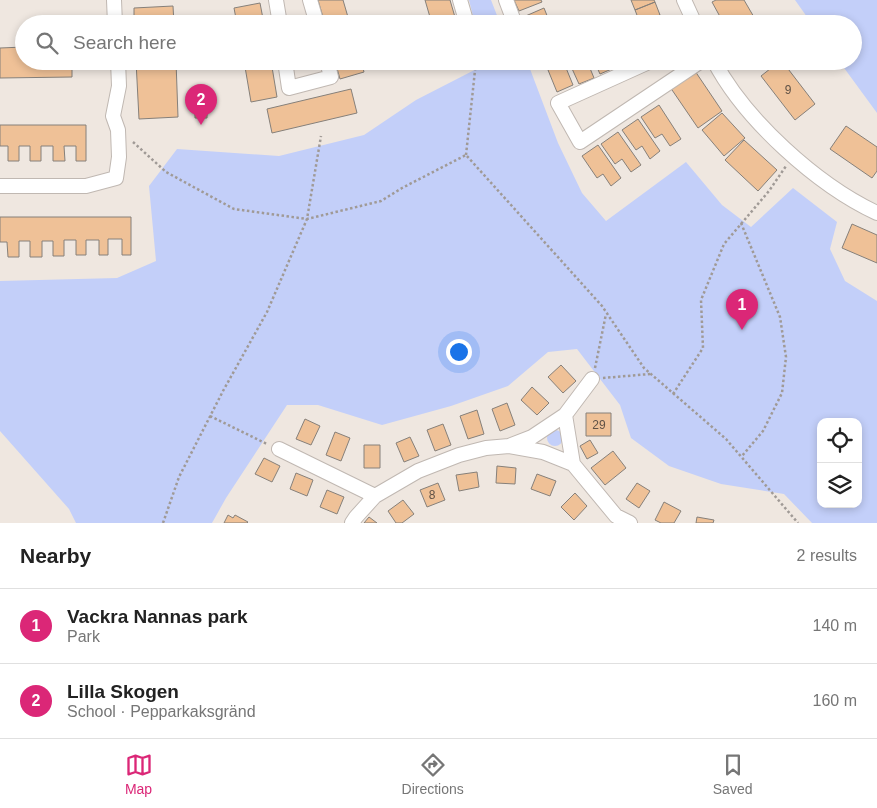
<!DOCTYPE html>
<html lang="en">
<head>
<meta charset="utf-8">
<style>
  body { margin:0; font-family:Helvetica,sans-serif; background:#f2f2f2; color:#222 }
  .controls { position:absolute; right:15px; bottom:15px; display:grid; overflow:hidden; border-radius:10px; box-shadow:0 2px 8px #0003 }
  .controls button { width:45px; height:45px; display:grid; place-items:center; padding:0; border:0; border-bottom:1px solid #e0e0e0; background:#fff; color:#222; font:25px sans-serif }
  .you { position:absolute; left:458px; top:351px; width:18px; height:18px; margin:-12px; border:4px solid #fff; border-radius:50%; background:#1a73e8; box-shadow:0 0 0 8px #1a73e833 }
  .badge { display:grid; place-items:center; width:32px; height:32px; border-radius:50%; background:#db2777; color:#fff; font-size:16px; font-weight:700 }
  .pin { position:absolute; translate:-50% -41px; filter:drop-shadow(0 1px 2px #0008) }
  .pin::after { content:''; position:absolute; top:26px; width:18px; height:15px; background:inherit; clip-path:polygon(0 0,100% 0,50% 100%) }
  .list { margin:0; padding:0; list-style:none }
  h2 { display:flex; justify-content:space-between; align-items:center; height:65px; margin:0; padding:0 20px; font-size:21px }
  h2 small { font-size:16px; font-weight:400; color:#767676 }
  .list li { display:grid; grid-template-columns:32px 1fr auto; gap:15px; align-items:center; box-sizing:border-box; height:75px; padding:0 20px; border-top:1px solid #e0e0e0 }
  .list b { display:block; font-size:19px; white-space:nowrap }
  .list p { margin:0; font-size:16px; white-space:nowrap; color:#767676 }
  .list em { font-size:16px; font-style:normal; color:#767676 }
  .icon { flex:none; width:28px; height:28px; fill:none; stroke:currentColor; stroke-width:2; stroke-linecap:round; stroke-linejoin:round }
  .map { position:relative; flex:none; width:877px; height:523px; overflow:hidden }
  .search { position:absolute; background:#fff; box-shadow:0 2px 8px #0003; left:15px; right:15px; top:15px; height:55px; display:flex; align-items:center; gap:12px; box-sizing:border-box; padding:0 18px; border-radius:28px; color:#767676; font-size:19px }
  .sheet { height:215px; background:#fff }
  nav { display:flex; justify-content:space-around; align-items:center; box-sizing:border-box; height:70px; border-top:1px solid #e0e0e0; background:#fff; font-size:14px; color:#767676 }
  nav a { display:grid; justify-items:center; gap:2px }
  nav .on { color:#db2777 }
  .map>svg:first-child { display:block }
  .green { fill:#c3cff9; fill-rule:evenodd }
  .building { fill:#efc197; stroke:#86807a }
  .lines { fill:none; stroke-linecap:round; stroke-linejoin:round }
  .minor-casing { stroke:#c0b8b2; stroke-width:16 }
  .path { stroke:#a09a96; stroke-width:2.5; stroke-dasharray:2.5 2.5; stroke-linecap:butt }
  .minor { stroke:#fff; stroke-width:14 }
  .labels { text-anchor:middle; stroke-width:4; stroke-linejoin:round; paint-order:stroke }
  .number-label { font-size:12px; fill:#605246 }
</style>
</head>
<body>
<div class="map">
<svg width="877" height="523" viewBox="0 0 877 523">
  <rect width="100%" height="100%" fill="#efe7e0"/>
  <path class="green" d="M469 0H491L498 18 481 24H475Z
    M795 0H877V113L839 61H853V24H812Z
    M492 61H527L558 143 582 193 606 221 686 162 722 205 751 227 793 188 837 222 830 249 845 281 877 301V523H812L784 494 721 484 669 466 631 438 620 405 577 349 548 352 508 386 451 406 382 425 318 405H287L226 498 212 523H76L69 509 0 431V281L117 278 156 261 149 186 177 149 279 156 364 135 416 100ZM821 422H858V504H821Z
    M547 438a8 8 0 1 1 16 0a8 8 0 1 1-16 0Z"/>
  <path class="building" d="M318 0H343L350 24H325Z
    M425 0H450L457 24H432Z
    M514 0H541L542 2 519 11Z
    M631 0H654L655 2 635 10Z
    M716 0H744L758 24H724L712 2Z
    M655 2 660 15 640 23 635 10Z
    M260 3 264 24H237L234 8Z
    M173 6 174 24H134V8Z
    M544 8 550 23 524 24 521 18Z
    M660 15 664 24H641L640 23Z
    M24 47V61H72V77L0 78V48Z
    M136 61H176L178 117 139 119Z
    M244 61H271L277 97 251 102Z
    M335 61H361L364 72 340 79Z
    M443 61H468L445 68Z
    M587 61 594 78 579 84 569 62Z
    M594 61H611L614 68 600 74Z
    M780 61H782L815 104 795 120 761 76Z
    M564 63 573 85 557 92 548 70Z
    M695 71 722 111 698 128 670 87Z
    M351 89 357 113 272 133 267 109Z
    M659 105 681 139 670 146 662 134 655 138 641 117Z
    M195 106H207V118H195Z
    M722 113 745 138 724 156 702 130Z
    M638 119 660 151 650 159 642 146 636 150 622 130Z
    M0 125H86V161H76V146H64L65 161H53V146H41V161H30V146H19V161H8V146H0Z
    M846 126 877 147V171L872 178 830 149Z
    M618 132 641 165 631 172 622 159 615 164 601 144Z
    M744 140 777 170 758 191 725 160Z
    M598 145 621 178 611 186 603 174 597 178 582 156Z
    M0 217H131V255H122V239H108V255H99V240H86V255H76V240H64V256H53V241H42V257H30V241H19V257H8L7 242H0Z
    M852 224 877 235V263L842 248Z
    M561 365 576 381 563 393 548 377Z
    M532 387 549 403 537 415 521 400Z
    M507 403 515 425 500 431 492 409Z
    M477 410 484 434 468 439 460 416Z
    M586 413H611V436H586Z
    M305 419 320 426 311 445 296 439Z
    M443 424 451 445 435 451 427 430Z
    M335 432 350 438 341 461 326 455Z
    M410 437 419 456 404 462 396 443Z
    M590 440 598 453 587 459 580 446Z
    M364 445H380V468H364Z
    M613 451 626 468 605 485 591 468Z
    M264 458 280 466 272 482 255 474Z
    M497 466 516 468 515 484 496 483Z
    M477 472 479 487 459 491 456 475Z
    M296 473 313 480 307 496 290 489Z
    M537 474 556 481 550 496 531 489Z
    M438 483 445 500 427 507 420 490Z
    M637 483 650 491 639 508 626 499Z
    M327 490 344 497 337 514 320 507Z
    M575 493 587 506 574 520 561 507Z
    M403 500 414 514 402 523H396L388 511Z
    M664 502 681 511 674 523H661L655 520Z
    M228 515 233 518 235 515 248 522 247 523H224Z
    M369 517 377 523H364Z
    M697 517 714 520 713 523H696Z"/>
  <g class="lines">
    <g class="minor-casing">
      <path id="minor" d="M114 0 115 24
        M276 0 280 24
        M310 0 317 24
        M460 0 467 24
        M506 0 515 24
        M684 0 695 24
        M285 61 289 88 331 77 327 61
        M651 61 558 103 580 142 701 61
        M714 61C745 120 817 185 877 213
        M0 186H86L116 178 119 157 118 130 113 116 119 86 118 61
        M565 415 573 464
        M509 446 532 437 565 415 592 379
        M279 449 375 496
        M352 523 356 517 375 496 418 471 459 455 486 448 509 446 543 452 573 464 616 516 630 523"/>
    </g>
    <path class="path" d="M133 142 166 172 234 209 307 219 381 201 402 188 466 155 602 306 644 368 726 439 798 523
      M466 155 476 61
      M741 223 780 317 786 357 782 393 763 431 742 456
      M595 368 606 314
      M603 378 650 374
      M673 394 703 348 701 300 724 244 769 191 786 166
      M210 416 267 444
      M163 523 179 477 223 391 267 312 307 219 321 136"/>
    <use href="#minor" class="minor"/>
  </g>
  <g class="labels">
    <g class="number-label">
      <text x="788" y="94">9</text>
      <text x="599" y="429">29</text>
      <text x="432" y="499">8</text>
    </g>
  </g>
</svg>
<div class="controls">
<button><svg class="icon" aria-label="locate" viewBox="0 0 24 24"><circle cx="12" cy="12" r="6"/><path d="M12 2v4M12 18v4M2 12h4M18 12h4"/></svg></button>
<button><svg class="icon" aria-label="layers" viewBox="0 0 24 24"><path d="M12 4l9 5-9 5-9-5zM3 14l9 5 9-5"/></svg></button>
</div>
<div class="you"></div>
<div class="pin badge" style="left:742px;top:330px">1</div>
<div class="pin badge" style="left:201px;top:125px">2</div>
<div class="search"><svg class="icon" aria-label="search" viewBox="0 0 24 24"><circle cx="10" cy="10" r="6"/><path d="M15 15l6 6"/></svg>Search here</div>
</div>
<section class="sheet">
<h2>Nearby<small>2 results</small></h2>
<ul class="list">
<li><span class="badge">1</span><div><b>Vackra Nannas park</b><p>Park</p></div><em>140 m</em></li>
<li><span class="badge">2</span><div><b>Lilla Skogen</b><p>School · Pepparkaksgränd</p></div><em>160 m</em></li>
</ul>
</section>
<nav>
<a class="on"><svg class="icon" aria-label="map" viewBox="0 0 24 24"><path d="M3 6l6-2 6 2 6-2v14l-6 2-6-2-6 2zM9 4v14M15 6v14"/></svg>Map</a>
<a><svg class="icon" aria-label="directions" viewBox="0 0 24 24"><path d="M12 3l9 9-9 9-9-9zM9 14v-3h6M13 9l2 2-2 2"/></svg>Directions</a>
<a><svg class="icon" aria-label="saved" viewBox="0 0 24 24"><path d="M7 4h10v16l-5-4-5 4z"/></svg>Saved</a>
</nav>
</body>
</html>
